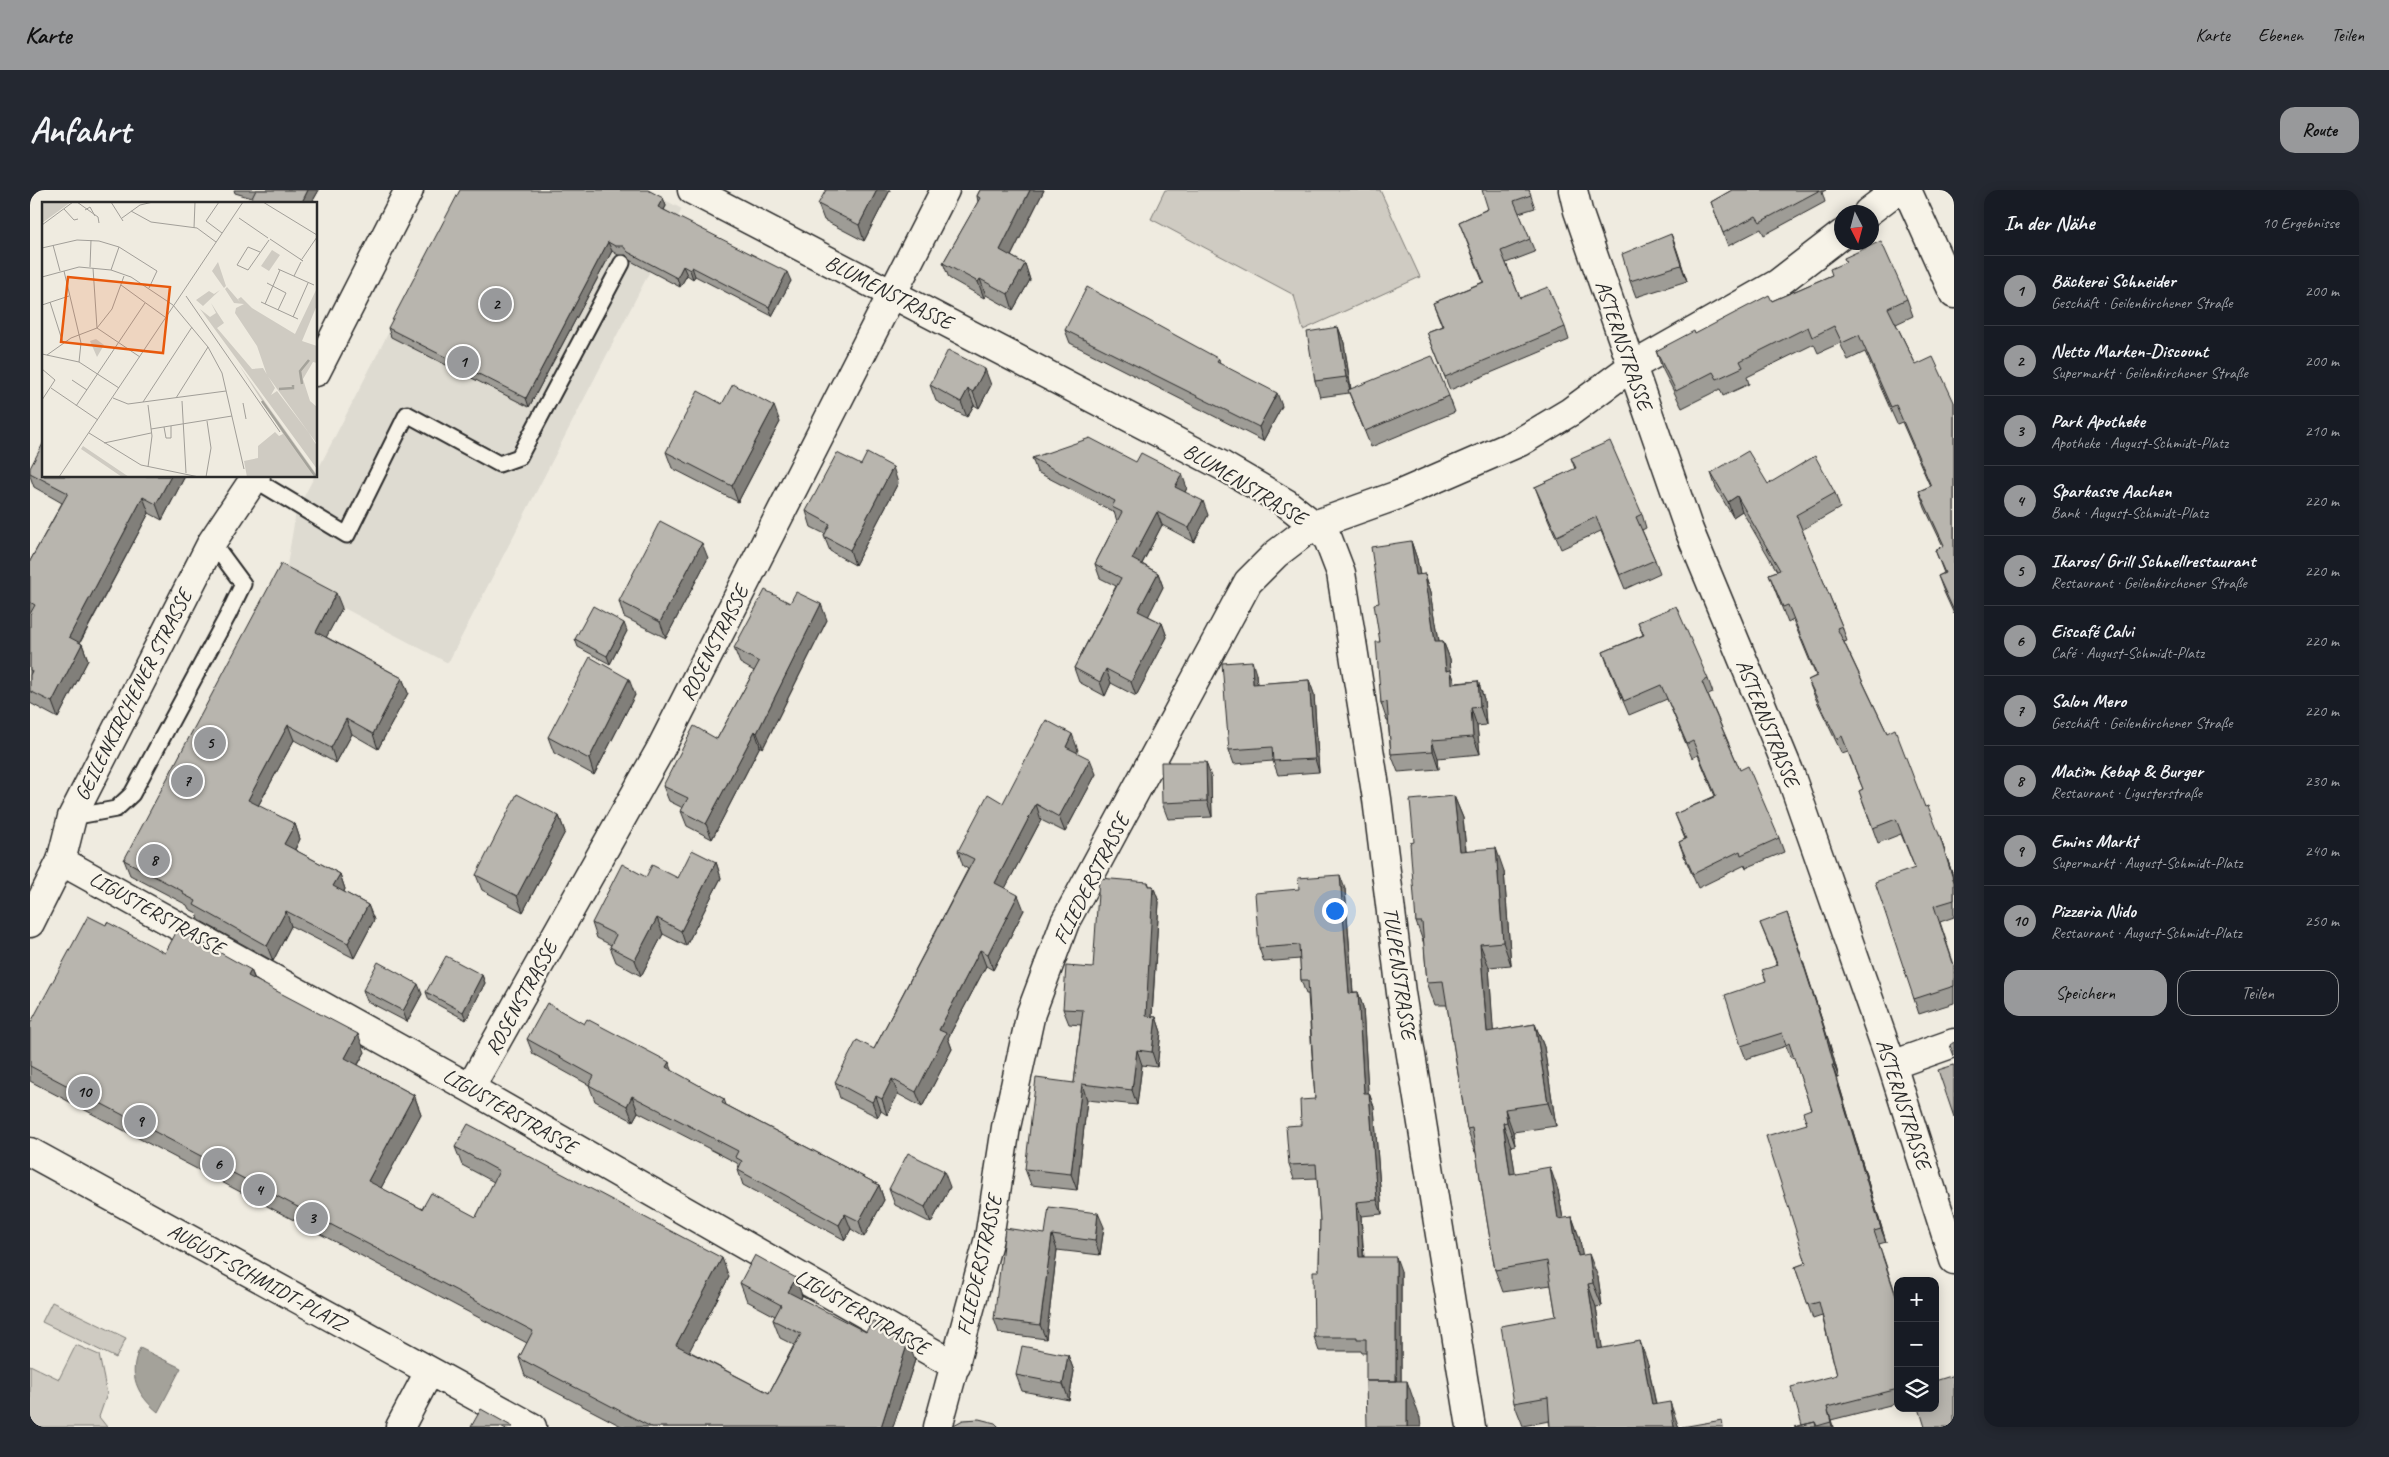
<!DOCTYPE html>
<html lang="de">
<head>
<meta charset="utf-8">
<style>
  body { margin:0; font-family:Caveat,sans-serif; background:#242831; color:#f1f3f6 }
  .controls { position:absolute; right:15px; bottom:15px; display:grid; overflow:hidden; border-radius:10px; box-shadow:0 2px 12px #0003 }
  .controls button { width:45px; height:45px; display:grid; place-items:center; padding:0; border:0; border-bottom:1px solid #363941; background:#171b24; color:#f1f3f6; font:25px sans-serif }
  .compass { position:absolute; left:1804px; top:15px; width:45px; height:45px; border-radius:50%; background:#171b24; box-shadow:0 2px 12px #0003; rotate:174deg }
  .you { position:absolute; left:1304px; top:720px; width:18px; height:18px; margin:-12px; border:4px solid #fff; border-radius:50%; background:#1a73e8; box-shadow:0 0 0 8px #1a73e833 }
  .badge { display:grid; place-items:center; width:32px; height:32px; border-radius:50%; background:#98999b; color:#111; font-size:16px; font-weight:700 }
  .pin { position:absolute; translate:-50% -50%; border:2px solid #fff; box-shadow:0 1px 5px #0006 }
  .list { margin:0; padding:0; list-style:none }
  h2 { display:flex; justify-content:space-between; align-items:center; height:65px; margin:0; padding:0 20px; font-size:21px }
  h2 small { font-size:16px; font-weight:400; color:#9ea1a6 }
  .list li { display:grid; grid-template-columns:32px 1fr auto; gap:15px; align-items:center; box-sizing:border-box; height:70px; padding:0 20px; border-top:1px solid #363941 }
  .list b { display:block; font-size:19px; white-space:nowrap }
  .list p { margin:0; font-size:16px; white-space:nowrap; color:#9ea1a6 }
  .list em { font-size:16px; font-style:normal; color:#9ea1a6 }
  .actions { display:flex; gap:10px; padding:15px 20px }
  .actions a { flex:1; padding:11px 0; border:1px solid #98999b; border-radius:15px; text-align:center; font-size:18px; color:#98999b }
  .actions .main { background:#98999b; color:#111 }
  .icon { flex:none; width:28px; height:28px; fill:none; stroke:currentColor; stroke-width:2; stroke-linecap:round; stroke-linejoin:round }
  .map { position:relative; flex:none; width:1924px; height:1237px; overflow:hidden; border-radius:15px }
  header { display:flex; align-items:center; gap:30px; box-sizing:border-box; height:70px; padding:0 25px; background:#98999b; color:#111 }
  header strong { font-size:24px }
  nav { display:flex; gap:28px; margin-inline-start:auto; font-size:18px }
  .intro { display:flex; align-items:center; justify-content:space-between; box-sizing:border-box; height:120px; padding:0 30px }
  h1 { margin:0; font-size:35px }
  .button { padding:12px 22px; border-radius:15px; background:#98999b; color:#111; font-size:18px; font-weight:700 }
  main { display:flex; gap:30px; padding:0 30px }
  aside { flex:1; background:#171b24; border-radius:15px; box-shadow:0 2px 12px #0003 }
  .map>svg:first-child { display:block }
  .built { fill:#dedbd1 }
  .green { fill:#cfcbc2; stroke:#7d7b76 }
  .water { fill:#a4a29a; stroke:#74726e }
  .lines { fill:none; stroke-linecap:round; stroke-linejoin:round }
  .lane-casing { stroke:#2b2b2b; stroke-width:19 }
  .street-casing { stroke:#2b2b2b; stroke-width:31 }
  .secondary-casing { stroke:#2b2b2b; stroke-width:31 }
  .primary-casing { stroke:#2b2b2b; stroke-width:31 }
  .lane { stroke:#f7f3e8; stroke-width:15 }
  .street { stroke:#f7f3e8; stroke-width:28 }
  .secondary { stroke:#f7f3e8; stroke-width:28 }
  .primary { stroke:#f7f3e8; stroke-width:28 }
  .wall { fill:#9e9c96; stroke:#2b2b2b }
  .shaded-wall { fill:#817f7a; stroke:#2b2b2b }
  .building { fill:#b8b5ae; stroke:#2b2b2b }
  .labels { text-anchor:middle; stroke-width:4.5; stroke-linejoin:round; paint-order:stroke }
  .street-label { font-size:21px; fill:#2b2b2b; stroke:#f7f3e8 }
  .inset-river { fill:none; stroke:#a4a29a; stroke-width:2.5 }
  .inset-road { fill:none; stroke:#a19e98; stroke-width:1 }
  .view { fill:#e8590c; fill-opacity:0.15; stroke:#e8590c; stroke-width:2.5 }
  .inset-edge { fill:none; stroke:#2b2b2b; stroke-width:2.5 }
</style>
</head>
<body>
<header>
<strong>Karte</strong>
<nav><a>Karte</a><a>Ebenen</a><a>Teilen</a></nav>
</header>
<div class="intro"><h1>Anfahrt</h1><a class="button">Route</a></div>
<main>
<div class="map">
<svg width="1924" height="1237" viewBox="0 0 1924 1237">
  <rect width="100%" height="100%" fill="#efebe0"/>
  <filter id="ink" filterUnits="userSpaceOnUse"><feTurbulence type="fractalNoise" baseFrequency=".02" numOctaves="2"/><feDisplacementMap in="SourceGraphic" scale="10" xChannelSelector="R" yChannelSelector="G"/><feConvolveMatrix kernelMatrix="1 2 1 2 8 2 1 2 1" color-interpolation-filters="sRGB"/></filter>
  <g filter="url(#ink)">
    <path class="built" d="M432 0H615L652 19 418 473 255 387 266 322Z"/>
    <path class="green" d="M1135 0H1350L1390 87 1273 140 1264 105 1121 29Z
      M22 1112 96 1148 86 1168 12 1132Z
      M46 1155 69 1165 77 1204 69 1227 77 1237H0V1175L29 1189Z"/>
    <path class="water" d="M110 1158 151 1178 128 1222C107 1205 97 1184 110 1158Z"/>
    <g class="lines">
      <g class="lane-casing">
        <path id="lane" d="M224 289 317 345 377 224 469 274 489 267 592 73
          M42 627 86 619 102 604 198 425 213 394 182 352"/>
      </g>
      <g class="street-casing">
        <path id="street" d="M662 0 1193 276 1256 313 1284 335 1368 305 1490 252 1540 222 1601 177 1747 94 1812 44
          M1543 0 1548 21 1659 340 1759 581 1862 875 1924 1070
          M1877 0 1924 104
          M1838 22 1867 0
          M31 671 440 898 926 1176
          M1862 875 1924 853
          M440 898 630 560 915 0
          M370 1237 399 1182
          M908 1237 959 1048 976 937 1001 823 1035 732 1218 392 1246 364 1284 335 1298 349 1311 383 1347 609 1371 803 1441 1237"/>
      </g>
      <g class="secondary-casing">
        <path id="secondary" d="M0 962 502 1237"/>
      </g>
      <g class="primary-casing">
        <path id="primary" d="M286 182 379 0
          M0 733 31 671 42 627 182 352 226 286"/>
      </g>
      <use href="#lane" class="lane"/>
      <use href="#street" class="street"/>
      <use href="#secondary" class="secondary"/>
      <use href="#primary" class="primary"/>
    </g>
    <path class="wall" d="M204 0H289L281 14H219L222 8 205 3Z
      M860 0 834 51 794 30 788 14Z
      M950 0H1014L981 66 995 74 1000 90 983 120 956 105 954 108 919 88 913 73 948 12 947 6Z
      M1499 0 1505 18 1489 23 1505 62 1476 73 1490 108 1535 137 1539 150 1420 200 1397 142 1412 136 1403 113 1453 92 1429 32Z
      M1702 0H1796L1792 2 1795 12 1734 45 1731 39 1698 56 1681 12Z
      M633 8 636 16 634 20 761 91 742 126 665 86 663 89 657 85 650 97 601 71 596 65H588L582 61 499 217 361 147 358 138Z
      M1641 44 1657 91 1606 107 1600 91Z
      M1814 68 1877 109 1883 126 1866 134 1886 175 1924 212V424L1914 402 1908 386 1914 383 1905 360 1913 356 1895 318 1889 301 1900 296 1872 232 1867 234 1835 162 1818 170 1810 153 1788 163 1784 154 1717 187 1719 194 1693 206 1690 199 1652 218 1632 178 1626 161 1802 85 1816 72Z
      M1308 137 1314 153 1321 199 1419 206 1425 222 1341 257 1319 203 1290 207 1285 191Z
      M1035 140 1189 169 1190 174 1252 216 1233 251 1040 153Z
      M900 195H961L949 218 944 215 937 227 906 211Z
      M692 214 750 232 708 312 642 278 636 262Z
      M1002 268 1157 298 1155 302 1178 325 1164 352 1132 335 1112 374 1128 383 1133 397 1118 426 1132 433 1137 447 1106 506 1081 493 1075 506 1049 492 1044 478 1086 396 1070 388 1065 374 1087 331 1084 322 1007 282Z
      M1541 268 1612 324 1616 338 1612 340 1625 370 1630 383 1595 399 1571 341 1531 359 1510 310 1505 297 1545 279Z
      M0 278 155 286 132 330 119 323 50 453 52 454 58 470 28 528 0 513V371L32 313 4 297 0 286Z
      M1681 283 1738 294 1805 303 1810 318 1772 340 1812 436 1817 451 1814 452 1857 543 1910 647 1924 689V727L1910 732 1924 775V813L1889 824 1884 809 1885 678 1871 644 1848 653 1829 601 1833 599 1818 562 1812 564 1784 505 1778 490 1786 486 1763 430 1758 433 1745 400 1739 384 1747 381 1712 321 1703 327 1686 298Z
      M868 293 825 375 800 361 794 346 795 344 781 337 776 321Z
      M1381 351 1387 369 1390 385 1395 384 1401 402 1409 451H1413L1420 469 1421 481 1425 493 1448 491 1454 509 1456 535 1447 536 1450 564 1408 568 1409 579 1368 582 1361 564 1358 531H1357L1351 513 1349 413Z
      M678 368 636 448 594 427 589 411Z
      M760 413 797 430 733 558 730 556 682 649 657 636 651 621 653 618 639 611 633 596 687 549 724 481 710 473 704 458Z
      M312 418 296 447 372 488 378 503 348 559 322 544 306 573 264 550 228 616 265 634 270 649 265 660 310 684 315 699 314 702 338 715 344 730 324 768 261 736 243 771 169 730 167 723 159 719 157 715 100 685 94 670Z
      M1608 432 1678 489 1683 503 1678 505 1710 580 1749 648 1754 662 1716 678 1715 675 1668 698 1654 666 1649 652 1655 649 1645 624 1685 606 1668 565 1662 568 1637 509 1599 525 1578 476 1573 462 1613 445Z
      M597 441 580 474 548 457 545 449Z
      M1226 484 1227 494 1279 490 1284 504 1289 582 1248 585 1243 571 1204 574 1199 560Z
      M605 505 564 585 524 563 518 547Z
      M1048 560 1046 562 1066 584 1035 642 1011 630 975 698 994 720 963 780 956 776 918 848 922 859 892 917 868 904 857 925 851 921 848 927 810 908 805 892 844 859 938 679 933 676 928 661Z
      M1181 587 1182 627 1138 629 1132 613Z
      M1424 606 1433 628 1436 660 1474 681 1481 775 1459 777 1463 841 1505 834 1514 857 1526 936 1483 942 1485 955 1481 956 1485 983 1528 1000 1533 1029 1542 1027 1550 1050 1552 1066 1568 1087 1572 1116 1566 1117 1572 1158 1618 1174 1626 1214 1648 1235 1649 1237H1520L1519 1231 1493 1236 1484 1213 1526 1126 1521 1095 1473 1102 1465 1080 1446 962H1445L1437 939 1417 815H1405L1397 792 1394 754 1386 732 1384 652Z
      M529 626 535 642 493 722 452 700 446 685Z
      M686 672 691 688 656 756 633 744 611 786 586 772 580 757 581 755 567 748 562 733 616 687 648 688Z
      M1120 696H1123L1129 712 1122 827H1126L1131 842 1127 877 1112 875 1107 915 1057 910 1047 1000 1001 995 995 979 1044 893 1051 835 1039 834 1033 819 1063 778Z
      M1315 699 1323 802H1328L1333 817 1338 903H1339L1344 917 1352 1024 1331 1026 1334 1067 1371 1081V1191L1390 1228 1336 1163H1332L1331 1161H1289L1284 1147 1289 1081 1290 1030 1287 988 1264 989 1259 975 1271 935 1285 909 1278 804H1276L1271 790 1270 769 1234 772 1229 758Z
      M1730 733 1762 737 1800 855 1809 888H1807L1856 1052 1849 1054 1868 1111V1213L1801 1230 1803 1237H1765L1772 1235 1807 1185 1792 1126 1783 1129 1765 1077 1776 1073 1777 934 1781 919 1764 867 1761 868 1756 856 1716 869 1711 856 1736 791 1747 775Z
      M135 763 221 780 225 789 335 862 328 875 384 905 391 924 351 998 392 1019 446 1027 464 992 432 975 425 957 699 1087 659 1161 739 1203 764 1155 750 1148 743 1130 745 1126 717 1111 710 1093 766 1088 772 1106 771 1109 885 1170 863 1237H593L495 1186 489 1168 497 1153 0 891V834Z
      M452 785 455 793 436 830 399 810 396 802Z
      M333 800 392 804 377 832 337 811Z
      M497 849 642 881 694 909 696 915 849 995 854 1010 834 1047 821 1039 815 1050 713 995 708 980 709 978 707 973 608 922 603 931 565 911 559 895 503 864Z
      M920 997 901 1033 865 1015 859 999Z
      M1074 1037 1070 1065 1027 1060 1016 1149 969 1143 964 1129 1015 1044Z
      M1038 1165 1044 1181 1039 1210 992 1201 986 1185Z"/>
    <path class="shaded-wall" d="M278 0H289L281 14H271Z
      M847 0H860L834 51 829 35Z
      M1000 0H1014L976 76 970 60Z
      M633 8 636 16 631 25 628 17Z
      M1641 44 1647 60 1657 91 1651 75Z
      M578 52 582 61 499 217 496 208Z
      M995 74 1000 90 983 120 978 104Z
      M653 76 657 85 650 97 647 88Z
      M662 77 665 86 663 89 660 80Z
      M757 82 761 91 742 126 739 117Z
      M950 89 956 105 954 108 948 92Z
      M1308 137 1314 153 1321 203 1316 187Z
      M955 179 961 195 949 218 943 202Z
      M938 199 944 215 937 227 931 212Z
      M1247 203 1252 216 1233 251 1229 237Z
      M744 216 750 232 708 312 702 296Z
      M863 277 868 293 825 375 820 360Z
      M1152 284 1157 298 1150 311 1145 297Z
      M141 286H155L132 330 126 314Z
      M1707 306 1712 321 1703 327 1698 312Z
      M113 307 119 323 44 463 39 447Z
      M1173 311 1178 325 1164 352 1159 338Z
      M1127 322 1132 335 1107 383 1102 369Z
      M1381 351 1387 369 1393 403 1386 385Z
      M672 353 678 368 636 448 630 432Z
      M1128 383 1133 397 1114 435 1108 421Z
      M1395 384 1401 402 1412 469 1405 451Z
      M306 403 312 418 291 457 286 442Z
      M791 414 797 430 733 558 727 543Z
      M594 433 597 441 580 474 577 466Z
      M1132 433 1137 447 1106 506 1101 492Z
      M1413 451 1420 469 1421 481 1427 498 1428 512 1416 481Z
      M52 454 58 470 28 528 22 512Z
      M1222 471 1226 484 1228 507 1223 494Z
      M1076 479 1081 493 1075 506 1070 492Z
      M372 488 378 503 348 559 343 544Z
      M599 489 605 505 564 585 559 569Z
      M1279 490 1284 504 1289 582 1285 569Z
      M1448 491 1454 509 1456 535 1450 517Z
      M1441 518 1447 536 1450 564 1443 547Z
      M316 529 322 544 306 573 301 558Z
      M258 535 264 550 223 625 218 610Z
      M725 541 730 556 682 649 676 634Z
      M1042 544 1048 560 1041 572 1036 557Z
      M1402 550 1408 568 1409 579 1403 561Z
      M1060 569 1066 584 1035 642 1029 627Z
      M1176 572 1181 587 1182 627 1177 611Z
      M1424 606 1433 628 1438 684 1430 661Z
      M1006 614 1011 630 970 708 965 693Z
      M529 626 535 642 493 722 487 706Z
      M265 634 270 649 260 669 254 654Z
      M1910 647 1924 689V692Z
      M1466 658 1474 681 1481 775 1473 752Z
      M686 672 691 688 656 756 651 741Z
      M310 684 315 699 309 711 303 696Z
      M1310 685 1315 699 1324 817 1319 803Z
      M1118 692 1123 704V696L1129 712 1121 841 1116 826Z
      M988 705 994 720 963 780 958 764Z
      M338 715 344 730 324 768 318 753Z
      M256 721 261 736 243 771 237 756Z
      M1757 723 1800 855 1809 888 1804 875Z
      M627 728 633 744 611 786 605 770Z
      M1450 754 1459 777 1465 865 1457 842Z
      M950 760 956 776 918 848 922 859 892 917 886 902 909 840Z
      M221 780 228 798 218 786Z
      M452 785 455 793 436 830 433 822Z
      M388 794 392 804 377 832 373 821Z
      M1328 802 1333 817 1339 917 1334 903Z
      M1126 827 1131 842 1127 877 1122 862Z
      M1505 834 1514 857 1526 936 1518 913Z
      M328 844 335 862 321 886 315 868Z
      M1107 860 1112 875 1107 915 1102 900Z
      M639 872 645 887 636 877Z
      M1802 875 1807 888 1856 1052 1851 1039Z
      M862 889 868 904 857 925 852 909Z
      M1052 894 1057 910 1047 1000 1041 984Z
      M1339 903 1344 917 1352 1024 1347 1010Z
      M384 905 391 924 345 1009 338 991Z
      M602 906 608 922 603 931 597 916Z
      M846 906 851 921 848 927 842 912Z
      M1475 919 1483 942 1485 955 1477 932Z
      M1473 933 1481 956 1489 1007 1480 984Z
      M1520 977 1528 1000 1537 1052 1528 1029Z
      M914 981 920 997 901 1033 895 1017Z
      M849 995 854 1010 834 1047 829 1031Z
      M1326 1012 1331 1026 1334 1081 1329 1067Z
      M1068 1023 1074 1037 1070 1065 1065 1051Z
      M815 1024 821 1039 815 1050 809 1035Z
      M1542 1027 1550 1050 1556 1089 1548 1066Z
      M1022 1045 1027 1060 1016 1149 1010 1135Z
      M1559 1064 1568 1087 1572 1116 1563 1093Z
      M1366 1067 1371 1081V1228L1366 1214Z
      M692 1068 699 1087 653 1173 646 1155Z
      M766 1088 772 1106 765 1121 758 1102Z
      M1558 1094 1566 1117 1576 1182 1568 1159Z
      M1610 1151 1618 1174 1630 1237 1622 1215Z
      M878 1152 885 1170 863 1237H851Z
      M1038 1165 1044 1181 1039 1210 1033 1194Z
      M1377 1191 1390 1228 1391 1237H1377Z
      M1640 1212 1648 1235 1649 1237H1644Z
      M1797 1217 1801 1230 1803 1237H1802L1801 1232Z"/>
    <path class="building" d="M226 0H278L271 14H219Z
      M430 0H618L633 8 628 17 757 82 739 117 662 77 660 80 653 76 647 88 598 62 593 56H585L578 52 496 208 358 138Z
      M796 0H847L829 35 788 14Z
      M950 0H1000L970 60 995 74 978 104 950 89 948 92 913 73 950 8 947 6Z
      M1452 0H1499L1501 5 1484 11 1500 49 1471 61 1490 108 1518 97 1535 137 1415 187 1397 142 1413 136 1403 113 1454 92 1429 32 1458 19Z
      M1702 0H1790L1730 32 1726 26 1693 43 1681 12Z
      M1641 44 1651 75 1600 91 1592 64Z
      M1851 51 1877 109 1858 118 1886 175 1903 167 1924 212V421L1908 386 1915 383 1905 360 1914 355 1889 301 1901 296 1866 215 1861 217 1829 145 1812 153 1804 136 1782 147 1778 137 1710 171 1713 177 1687 189 1683 182 1646 201 1626 161 1664 141 1665 144 1739 105 1742 111 1802 85 1800 79 1816 72 1814 68Z
      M1057 97 1189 169 1187 172 1247 203 1229 237 1035 140Z
      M1308 137 1316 187 1285 191 1277 142Z
      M918 160 955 179 943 202 938 199 931 212 900 195Z
      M1402 166 1419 206 1335 241 1318 200Z
      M703 194 744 216 702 296 636 262 668 201 692 214Z
      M1060 248 1106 272 1111 263 1152 284 1145 297 1173 311 1159 338 1127 322 1102 369 1128 383 1108 421 1132 433 1101 492 1076 479 1070 492 1044 478 1091 388 1065 374 1092 322 1082 317 1085 311 1002 268Z
      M1580 251 1612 324 1606 327 1625 370 1590 385 1566 327 1527 346 1505 297 1546 278 1541 268Z
      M14 252V286H141L126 314 113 307 39 447 52 454 22 512 0 501V485L2 481 0 480V424L5 415 0 412V371L38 303 0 283V278Z
      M1718 261 1738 294 1785 266 1805 303 1766 325 1812 436 1807 438 1857 543 1865 539 1895 617 1898 616 1910 647 1924 692V710L1904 716 1924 776V796L1884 809 1845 692 1885 678 1866 629 1843 638 1829 601 1833 599 1812 546 1807 549 1778 490 1787 486 1758 415 1753 417 1739 384 1750 380 1707 306 1698 312 1681 283Z
      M807 263 831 275 837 263 863 277 820 360 794 346 800 334 776 321Z
      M630 331 672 353 630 432 589 411Z
      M1381 351 1386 385 1395 384 1405 451H1413L1416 481 1421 480 1422 494 1448 491 1450 517 1441 518 1443 547 1402 550 1403 561 1361 564 1357 512 1351 513 1346 452H1350L1344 414 1349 413 1341 357Z
      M251 374 306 403 286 442 372 488 343 544 316 529 301 558 258 535 218 610 265 634 254 654 310 684 303 696 338 715 318 753 256 721 237 756 164 715 166 711 153 704 154 702 94 670Z
      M735 400 760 413 766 402 791 414 727 543 725 541 676 634 651 621 658 608 633 596 664 536 687 549 729 472 704 458Z
      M563 416 594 433 577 466 545 449Z
      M1646 416 1678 489 1672 492 1710 580 1718 576 1749 648 1711 665 1710 661 1663 684 1649 652 1656 649 1645 624 1686 606 1663 551 1657 554 1631 495 1594 511 1573 462 1614 445 1608 432Z
      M560 467 599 489 559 569 518 547Z
      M1222 471 1223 494 1279 490 1285 569 1243 571 1242 557 1199 560 1192 473Z
      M1016 530 1042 544 1036 557 1060 569 1029 627 1006 614 965 693 988 705 958 764 950 760 909 840 916 843 886 902 862 889 852 909 846 906 842 912 805 892 827 850 844 859 944 669 928 661 958 604 973 613Z
      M1131 572H1176L1177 611 1132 613Z
      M487 604 529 626 487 706 446 685Z
      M1424 606 1430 661 1466 658 1473 752 1450 754 1457 842 1505 834 1518 913 1475 919 1477 932 1473 933 1480 984 1520 977 1528 1029 1542 1027 1548 1066 1559 1064 1563 1093 1558 1094 1568 1159 1610 1151 1622 1215 1640 1212 1644 1237H1520L1518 1207 1484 1213 1471 1136 1526 1126 1517 1071 1465 1080 1442 938 1437 939 1413 791 1397 792 1392 732H1386L1380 653 1384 652 1380 610Z
      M662 660 686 672 651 741 627 728 605 770 580 757 586 745 562 733 592 674 616 687 622 675 648 688Z
      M1310 685 1319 803 1328 802 1334 903H1339L1347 1010 1326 1012 1329 1067H1366V1191H1336V1149H1327V1147H1284L1283 1081H1289L1290 1030 1286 974 1259 975 1256 936 1271 935 1270 910 1285 909 1278 790H1271L1269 755 1229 758 1225 703 1269 699 1268 688Z
      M1069 688 1118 692V696H1123L1116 826 1126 827 1122 862 1107 860 1102 900 1052 894 1041 984 995 979 1006 888 1044 893 1053 820 1033 819 1036 776 1063 778Z
      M1757 723 1795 842 1804 875H1802L1851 1039 1844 1041 1868 1112V1199L1797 1217 1801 1232 1787 1236 1785 1232 1772 1235 1761 1197 1807 1185 1789 1112 1778 1115 1765 1077 1776 1073 1736 946 1777 934 1773 922 1781 919 1759 853 1756 855 1752 843 1711 856 1695 805 1736 791 1732 780 1748 775 1730 733Z
      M58 726 76 735 77 732 135 763 148 739 221 780 218 786 328 844 315 868 384 905 338 991 392 1019 401 1003 446 1027 469 981 425 957 438 934 692 1068 646 1155 739 1203 771 1144 743 1130 751 1115 710 1093 725 1065 766 1088 758 1102 836 1142 842 1131 878 1152 851 1237H621L489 1168 503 1141 0 876V834Z
      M416 766 452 785 433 822 396 802Z
      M348 772 388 794 373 821 333 800Z
      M517 813 554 834 557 829 639 872 636 877 694 909 692 913 849 995 829 1031 815 1024 809 1035 708 980 712 971 705 967 708 961 602 906 597 916 559 895 564 886 497 849Z
      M1924 852V866L1920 855Z
      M1924 875V927L1908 880Z
      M878 963 914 981 895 1017 859 999Z
      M1019 1017 1068 1023 1065 1051 1022 1045 1010 1135 964 1129 975 1038 1015 1044Z
      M992 1156 1038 1165 1033 1194 986 1185Z
      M1924 1185V1237H1895L1889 1218H1905V1191Z
      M1336 1191H1377V1237H1337Z
      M451 1219 483 1237H441Z
      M949 1229 965 1233 969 1237H920L933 1230Z
      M1692 1230 1693 1237H1652Z
      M1785 1232 1786 1237H1764Z"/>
  </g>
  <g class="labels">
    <g class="street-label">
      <text transform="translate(859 102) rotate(27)" y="7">BLUMENSTRASSE</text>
      <text transform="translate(1594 155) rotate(71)" y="7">ASTERNSTRASSE</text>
      <text transform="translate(1215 294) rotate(31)" y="7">BLUMENSTRASSE</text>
      <text transform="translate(684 453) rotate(-63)" y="7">ROSENSTRASSE</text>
      <text transform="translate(103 505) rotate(-63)" y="7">GEILENKIRCHENER STRASSE</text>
      <text transform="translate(1738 533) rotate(68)" y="7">ASTERNSTRASSE</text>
      <text transform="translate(1061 689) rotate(-63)" y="7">FLIEDERSTRASSE</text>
      <text transform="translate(127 723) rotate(29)" y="7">LIGUSTERSTRASSE</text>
      <text transform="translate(1370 783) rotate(82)" y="7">TULPENSTRASSE</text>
      <text transform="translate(491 808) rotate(-61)" y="7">ROSENSTRASSE</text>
      <text transform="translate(1874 914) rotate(72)" y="7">ASTERNSTRASSE</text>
      <text transform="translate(480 921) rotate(30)" y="7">LIGUSTERSTRASSE</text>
      <text transform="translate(949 1075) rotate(-77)" y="7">FLIEDERSTRASSE</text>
      <text transform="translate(227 1087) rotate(29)" y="7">AUGUST-SCHMIDT-PLATZ</text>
      <text transform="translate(832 1122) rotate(30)" y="7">LIGUSTERSTRASSE</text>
    </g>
  </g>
  <g transform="translate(12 12)">
    <rect width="275" height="275" fill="#efebe0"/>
    <path d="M0 0H29L0 21ZM230 48 238 53 227 69 219 64ZM176 60 184 84 182 86 170 69ZM185 85 198 100 196 97 199 95 210 106 253 132 275 86V103L260 139 275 144V161L271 160 261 177 268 199 275 205V242L225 173 215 144 193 111 194 106 202 102 192 101 183 87ZM178 88 161 104 154 98 167 89 172 92ZM169 101 182 121 175 126 210 167 221 166 233 186 229 193 235 189 267 231 275 244V267L158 107 168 115 174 111ZM54 137 62 143 55 155 48 139ZM197 163 275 273V275H205L202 259 216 256V244L233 230 237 234 241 232ZM41 244 87 275H80L39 247Z" fill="#cfcbc2"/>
    <path class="inset-river" d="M260 182 258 169 267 158M237 187 251 186V183M220 199 274 275"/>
    <path class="inset-road" d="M35 0 56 15 57 21M69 0 81 19M177 0 164 19 180 31M221 0 275 33M22 7 32 18 36 17M43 8 48 5 53 14M89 9 109 20 155 26 174 40M80 16 98 3 111 0M197 16 226 36M0 23 31 0M152 26 153 0M228 37 261 59 258 57M11 43 18 69M0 46 35 38 57 39 77 45 115 69 107 86M218 50 206 45 195 63 206 68 227 38M260 57 275 35M48 65 49 38M51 66 55 126M236 67 272 83M69 68 77 45M22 69 39 141 37 160M252 74 259 60M0 75 37 65 69 68 89 75 131 103M225 81 244 91 236 108M79 83 123 115M144 94 238 230M8 100 21 141M219 100 256 117M223 102 238 68M0 103 27 94M131 103 166 145 180 171 202 267M251 115 266 81M55 126 70 107 82 74M0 152 37 160 77 186M5 153 29 136 55 126 98 155M0 167 13 178 0 198M30 178 45 188M9 186 56 218M71 196 86 202 184 189M134 196 166 145M140 199 144 271M101 200 150 125M201 201 204 217M106 203 110 234 106 265M34 204 103 101M122 225 124 236H129V224M109 227 190 214M47 231 99 263 157 275M62 241 109 231M17 275 201 0M164 275 169 246 165 219"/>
    <path class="view" d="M26 75 128 85 121 151 19 140Z"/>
    <rect width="275" height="275" class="inset-edge"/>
  </g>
</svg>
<div class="controls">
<button>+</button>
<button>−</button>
<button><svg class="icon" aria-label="layers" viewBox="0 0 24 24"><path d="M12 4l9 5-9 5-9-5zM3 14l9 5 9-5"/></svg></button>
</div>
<svg class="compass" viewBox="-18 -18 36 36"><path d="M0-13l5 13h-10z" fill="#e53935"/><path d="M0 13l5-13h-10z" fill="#9ea1a6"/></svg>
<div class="you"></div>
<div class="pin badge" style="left:433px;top:172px">1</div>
<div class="pin badge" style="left:466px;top:114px">2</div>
<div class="pin badge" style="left:282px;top:1028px">3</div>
<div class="pin badge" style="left:229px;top:1000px">4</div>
<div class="pin badge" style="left:180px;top:553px">5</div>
<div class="pin badge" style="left:188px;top:974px">6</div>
<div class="pin badge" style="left:157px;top:591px">7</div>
<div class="pin badge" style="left:124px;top:670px">8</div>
<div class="pin badge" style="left:110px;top:931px">9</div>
<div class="pin badge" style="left:54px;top:902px">10</div>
</div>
<aside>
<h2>In der Nähe<small>10 Ergebnisse</small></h2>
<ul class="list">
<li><span class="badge">1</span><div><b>Bäckerei Schneider</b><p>Geschäft · Geilenkirchener Straße</p></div><em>200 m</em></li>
<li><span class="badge">2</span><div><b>Netto Marken-Discount</b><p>Supermarkt · Geilenkirchener Straße</p></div><em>200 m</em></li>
<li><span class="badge">3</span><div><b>Park Apotheke</b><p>Apotheke · August-Schmidt-Platz</p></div><em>210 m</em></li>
<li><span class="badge">4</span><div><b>Sparkasse Aachen</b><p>Bank · August-Schmidt-Platz</p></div><em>220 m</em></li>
<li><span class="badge">5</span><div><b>Ikaros/ Grill Schnellrestaurant</b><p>Restaurant · Geilenkirchener Straße</p></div><em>220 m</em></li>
<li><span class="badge">6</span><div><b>Eiscafé Calvi</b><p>Café · August-Schmidt-Platz</p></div><em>220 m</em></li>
<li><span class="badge">7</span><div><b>Salon Mero</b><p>Geschäft · Geilenkirchener Straße</p></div><em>220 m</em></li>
<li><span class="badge">8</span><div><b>Matim Kebap &amp; Burger</b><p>Restaurant · Ligusterstraße</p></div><em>230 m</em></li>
<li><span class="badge">9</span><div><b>Emins Markt</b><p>Supermarkt · August-Schmidt-Platz</p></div><em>240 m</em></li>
<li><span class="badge">10</span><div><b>Pizzeria Nido</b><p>Restaurant · August-Schmidt-Platz</p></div><em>250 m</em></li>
</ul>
<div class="actions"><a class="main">Speichern</a><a>Teilen</a></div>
</aside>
</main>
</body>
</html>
